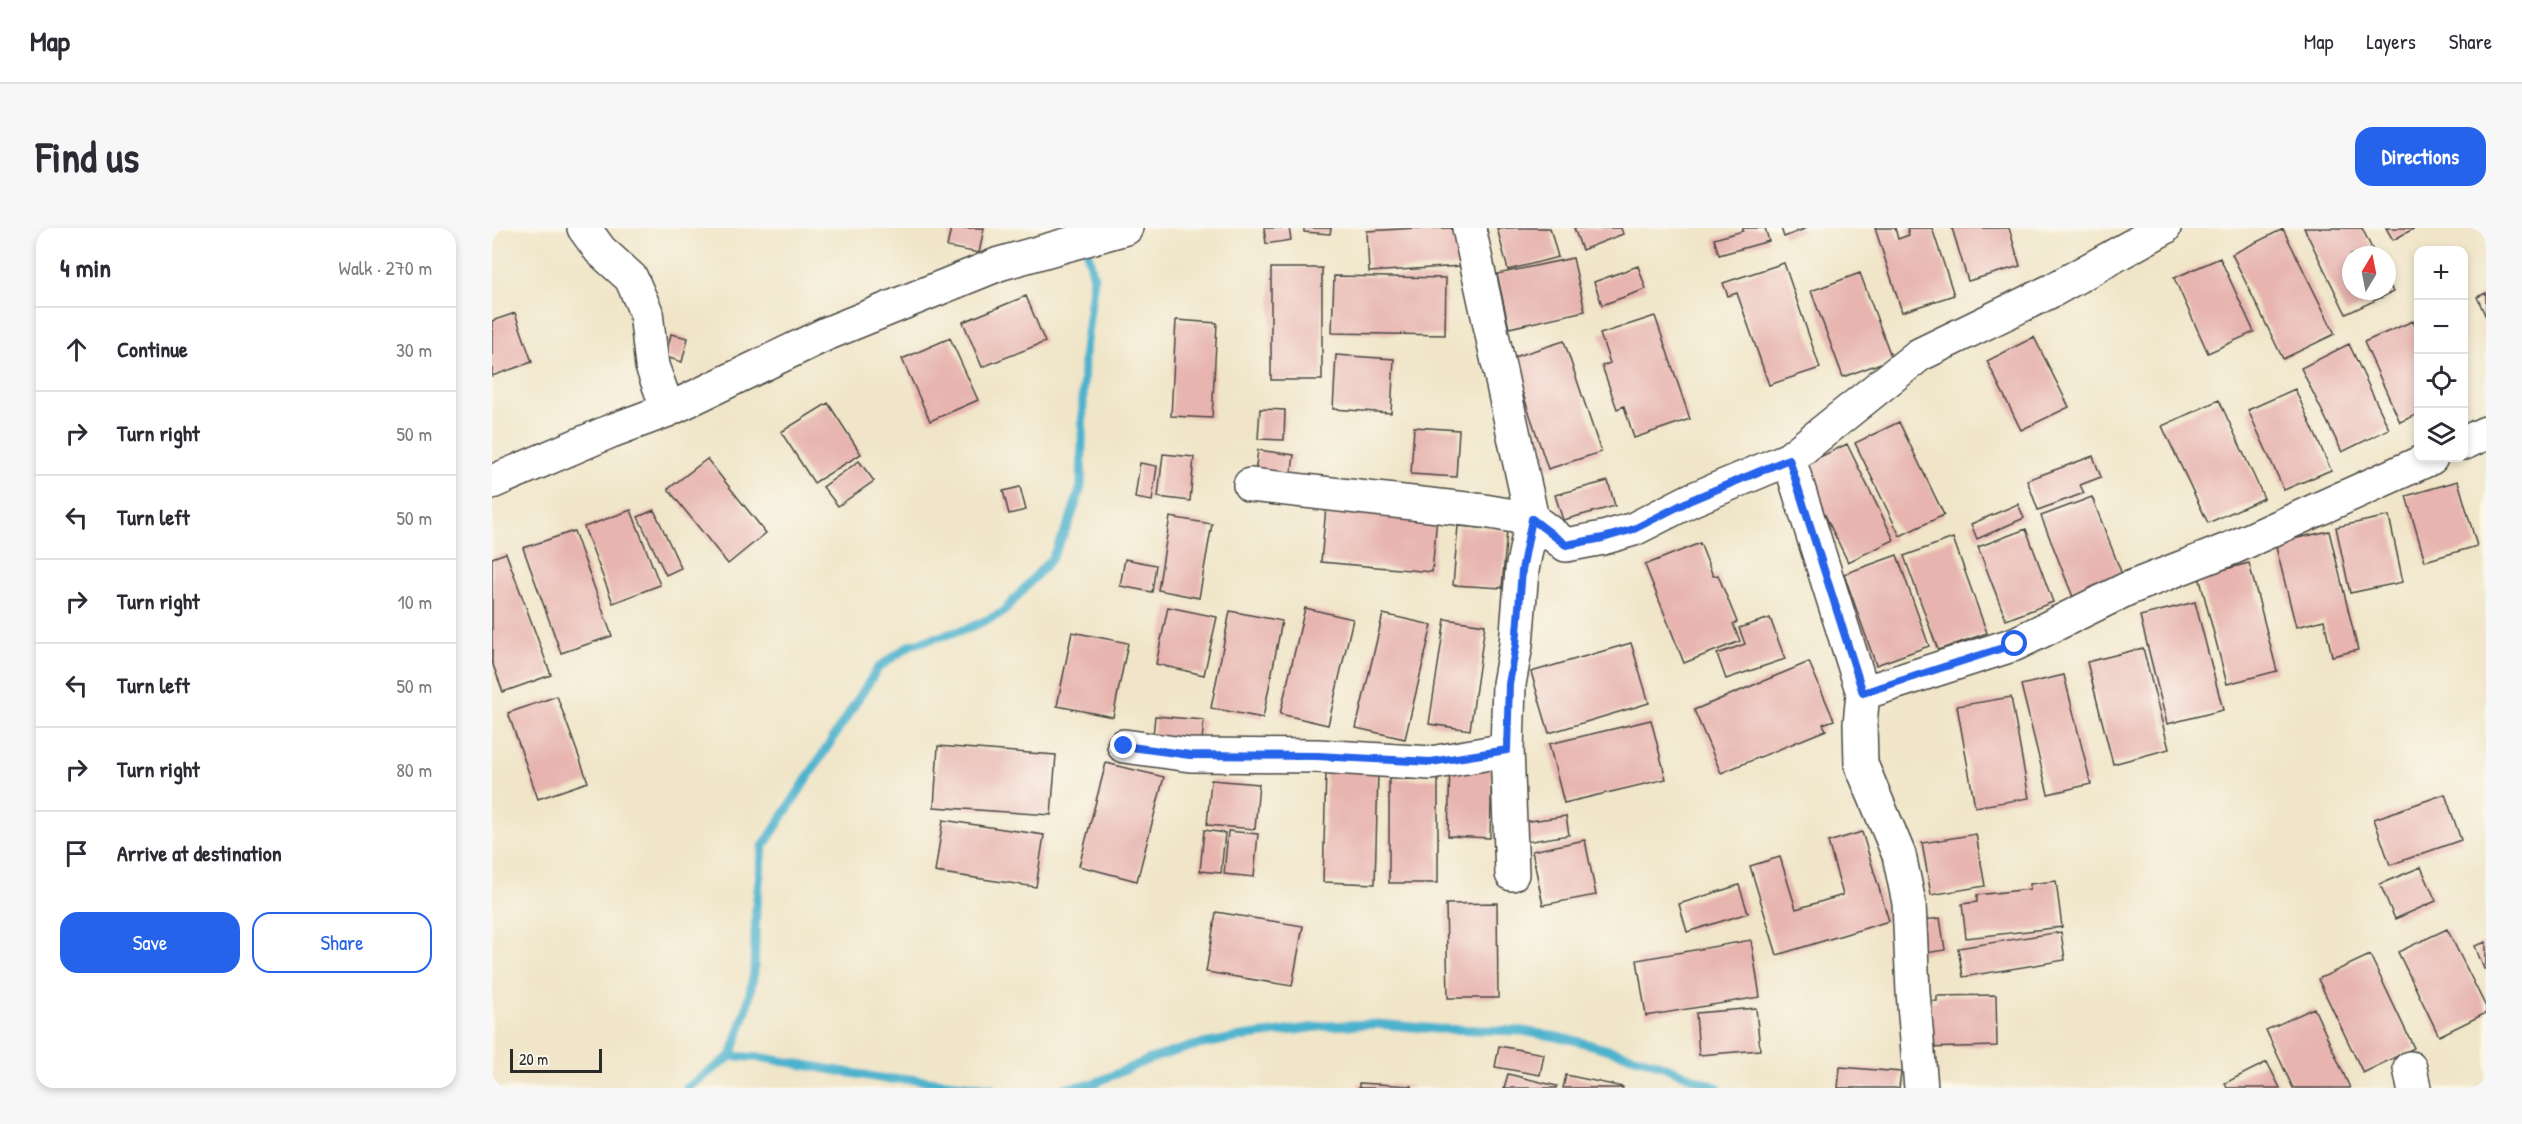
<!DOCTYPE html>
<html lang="en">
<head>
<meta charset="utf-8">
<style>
  body { margin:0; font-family:"Patrick Hand",sans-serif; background:#f7f7f7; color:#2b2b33 }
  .controls { position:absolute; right:18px; top:18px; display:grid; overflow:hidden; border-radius:12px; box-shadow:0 3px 9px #0003 }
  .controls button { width:54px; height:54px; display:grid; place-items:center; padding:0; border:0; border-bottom:2px solid #e1e1e2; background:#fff; color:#2b2b33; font:30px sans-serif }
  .compass { position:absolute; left:1850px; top:18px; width:54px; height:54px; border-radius:50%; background:#fff; box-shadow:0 3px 9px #0003; rotate:10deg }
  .scale { position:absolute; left:18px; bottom:15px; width:92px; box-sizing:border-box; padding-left:6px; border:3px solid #2b2b2b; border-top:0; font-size:16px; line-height:21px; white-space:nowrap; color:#2b2b2b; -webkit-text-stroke:4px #fbf7ec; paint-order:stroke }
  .stop { position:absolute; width:18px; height:18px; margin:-14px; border:4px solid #2563eb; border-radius:50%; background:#fff }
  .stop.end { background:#2563eb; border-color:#fff; box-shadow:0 2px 6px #0008 }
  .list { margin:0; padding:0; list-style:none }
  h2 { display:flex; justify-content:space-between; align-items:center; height:78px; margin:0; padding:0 24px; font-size:26px }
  h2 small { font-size:20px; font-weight:400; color:#7c7c81 }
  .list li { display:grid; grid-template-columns:39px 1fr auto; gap:18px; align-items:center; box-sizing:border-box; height:84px; padding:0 24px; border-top:2px solid #e1e1e2 }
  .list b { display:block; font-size:22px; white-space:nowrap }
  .list em { font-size:20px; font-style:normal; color:#7c7c81 }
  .actions { display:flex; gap:12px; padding:18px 24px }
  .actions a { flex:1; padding:14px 0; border:2px solid #2563eb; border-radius:18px; text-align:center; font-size:21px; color:#2563eb }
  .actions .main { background:#2563eb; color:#fff }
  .icon { flex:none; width:33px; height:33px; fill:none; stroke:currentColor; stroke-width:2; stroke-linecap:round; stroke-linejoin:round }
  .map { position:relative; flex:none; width:1994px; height:860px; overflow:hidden; border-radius:18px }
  header { display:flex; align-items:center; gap:36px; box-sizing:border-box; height:84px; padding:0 30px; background:#fff; border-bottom:2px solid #e1e1e2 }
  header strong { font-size:28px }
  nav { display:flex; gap:33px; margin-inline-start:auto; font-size:21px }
  .intro { display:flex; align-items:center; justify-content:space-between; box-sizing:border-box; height:144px; padding:0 36px }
  h1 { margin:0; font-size:42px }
  .button { padding:15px 27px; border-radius:18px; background:#2563eb; color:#fff; font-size:21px; font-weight:700 }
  main { display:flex; gap:36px; padding:0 36px }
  aside { flex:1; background:#fff; border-radius:18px; box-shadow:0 3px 9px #0003 }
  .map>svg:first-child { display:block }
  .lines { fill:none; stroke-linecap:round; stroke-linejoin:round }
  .stream { stroke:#4eb2cd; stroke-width:9 }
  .building { fill:#e7b4af }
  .minor-casing { stroke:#494743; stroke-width:36 }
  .minor { stroke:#fff; stroke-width:33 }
  .route { stroke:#2563eb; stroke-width:8 }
</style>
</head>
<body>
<header>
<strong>Map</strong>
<nav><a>Map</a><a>Layers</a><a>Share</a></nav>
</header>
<div class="intro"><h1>Find us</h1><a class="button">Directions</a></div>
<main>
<aside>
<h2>4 min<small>Walk · 270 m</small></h2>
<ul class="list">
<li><svg class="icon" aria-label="ahead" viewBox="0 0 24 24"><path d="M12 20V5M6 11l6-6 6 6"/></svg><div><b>Continue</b></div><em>30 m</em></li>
<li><svg class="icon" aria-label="right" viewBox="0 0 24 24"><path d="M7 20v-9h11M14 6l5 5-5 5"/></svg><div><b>Turn right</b></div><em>50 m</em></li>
<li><svg class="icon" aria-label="left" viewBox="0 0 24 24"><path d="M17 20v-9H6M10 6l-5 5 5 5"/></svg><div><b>Turn left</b></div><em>50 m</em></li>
<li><svg class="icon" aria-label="right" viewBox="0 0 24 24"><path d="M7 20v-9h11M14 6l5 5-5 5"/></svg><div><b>Turn right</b></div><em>10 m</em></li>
<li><svg class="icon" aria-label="left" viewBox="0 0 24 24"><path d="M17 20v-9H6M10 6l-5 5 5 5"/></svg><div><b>Turn left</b></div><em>50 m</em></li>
<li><svg class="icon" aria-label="right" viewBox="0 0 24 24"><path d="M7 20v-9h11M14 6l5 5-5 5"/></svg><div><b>Turn right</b></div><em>80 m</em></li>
<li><svg class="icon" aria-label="arrive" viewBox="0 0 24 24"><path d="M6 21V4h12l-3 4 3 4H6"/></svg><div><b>Arrive at destination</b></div></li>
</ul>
<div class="actions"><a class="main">Save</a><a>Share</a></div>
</aside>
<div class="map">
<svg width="1994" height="860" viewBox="0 0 1994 860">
  <rect width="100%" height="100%" fill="#fbf7ec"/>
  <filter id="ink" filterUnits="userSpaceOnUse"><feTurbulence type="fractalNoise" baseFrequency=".0167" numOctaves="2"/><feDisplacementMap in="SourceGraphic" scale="12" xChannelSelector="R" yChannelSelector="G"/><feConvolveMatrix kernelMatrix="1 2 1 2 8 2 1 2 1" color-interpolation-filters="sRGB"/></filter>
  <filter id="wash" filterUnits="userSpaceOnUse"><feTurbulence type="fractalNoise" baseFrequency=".008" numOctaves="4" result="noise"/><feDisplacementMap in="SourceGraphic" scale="24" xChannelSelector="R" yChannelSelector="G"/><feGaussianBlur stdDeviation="1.35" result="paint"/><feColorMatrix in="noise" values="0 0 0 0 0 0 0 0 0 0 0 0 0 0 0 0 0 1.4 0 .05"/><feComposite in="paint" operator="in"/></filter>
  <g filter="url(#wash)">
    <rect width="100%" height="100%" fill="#f0e5c8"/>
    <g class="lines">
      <path class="stream" d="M239 828 272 830 394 851H418L499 860
        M195 860 239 828 255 779 262 744 264 679 271 619 386 440 418 417 475 401 510 385 560 330 578 292 589 259 592 130 602 50 594 17
        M573 860 601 856 658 831 701 818 749 809 833 798 886 796 944 801 1031 803 1077 811 1161 834 1226 860"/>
    </g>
    <g id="blocks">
      <path class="building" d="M459 0H492L487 25 455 19Z
        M772 0H797L799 12 774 16Z
        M812 0H839L838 6 812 4Z
        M925 0H967L969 38 877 44 875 3Z
        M1005 0H1058L1066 29 1016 42Z
        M1082 0H1129L1131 6 1090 22Z
        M1251 0H1273L1277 13 1227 27 1222 11 1251 3Z
        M1289 0H1315L1292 9Z
        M1383 0H1403L1406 11 1417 7 1415 0H1440L1462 67 1410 84Z
        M1460 0H1517L1528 38 1476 53Z
        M1812 0H1870L1883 27H1859V63H1895V51L1901 64 1854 86Z
        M1894 0H1923L1901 12Z
        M1791 1 1843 106 1791 131 1740 26Z
        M1081 30 1093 83 1017 100 1005 46Z
        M1728 30 1762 104 1716 125 1682 50Z
        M1292 35 1328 140 1277 157 1245 65 1236 68 1231 55Z
        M1146 38 1154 61 1110 77 1102 54Z
        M779 40H830V152H779Z
        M1368 45 1400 131 1351 149 1319 63Z
        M842 48 954 50 953 107 840 105Z
        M1994 65V89L1985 69Z
        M534 68 553 114 490 139 471 94Z
        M23 85 40 134 0 148V93Z
        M1163 88 1198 191 1142 210 1132 178 1125 181 1110 138 1118 135 1108 106Z
        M684 92 725 95 720 190 679 188Z
        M1921 93 1926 105V186L1908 194 1872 114Z
        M179 106 196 110 190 134 174 129Z
        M1542 109 1577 179 1529 202 1495 133Z
        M458 110 486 172 438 193 410 131Z
        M1072 113 1109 224 1056 241 1019 130Z
        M1857 116 1897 201 1850 224 1809 140Z
        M844 127 902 131 899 185 841 181Z
        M1803 161 1839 242 1792 262 1756 182Z
        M1727 172 1772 270 1716 295 1670 198Z
        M336 175 369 226 322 255 289 204Z
        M768 181 793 182 792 212 766 211Z
        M1407 194 1452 287 1408 308 1363 215Z
        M922 199 967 202 964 249 919 246Z
        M1355 216 1402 312 1356 334 1309 238Z
        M766 222 802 227 799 250 763 245Z
        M671 226 702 229 698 273 666 269Z
        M1601 228 1609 249 1588 257 1592 265 1546 282 1535 252Z
        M215 231 274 305 236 336 176 261Z
        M367 233 382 253 346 278 331 259Z
        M648 235 665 238 660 273 643 270Z
        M1116 253 1123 278 1071 292 1063 267Z
        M1966 253 1985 318 1933 333 1914 268Z
        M528 259 534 282 517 286 511 263Z
        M1600 269 1631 349 1581 369 1549 288Z
        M1526 276 1532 290 1485 311 1479 296Z
        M834 279 945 289 940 344 829 334Z
        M139 282 168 357 121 375 92 299Z
        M162 282 189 340 174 347 146 289Z
        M1897 288 1911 354 1858 365 1844 299Z
        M678 289 720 296 707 370 666 362Z
        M966 298 1015 302 1010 360 961 357Z
        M1534 301 1561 374 1514 392 1486 319Z
        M82 303 120 408 69 425 31 320Z
        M1837 303 1866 422 1840 428 1832 392 1804 399 1783 315Z
        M1461 310 1495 405 1446 422 1412 328Z
        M1208 315 1221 348 1226 347 1245 394 1241 396 1248 413 1192 435 1153 337Z
        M14 325 59 447 11 464 0 434V330Z
        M1405 327 1437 418 1384 437 1352 346Z
        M633 331 664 337 660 364 628 358Z
        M1757 335 1785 443 1735 456 1707 348Z
        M1703 374 1731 482 1675 496 1648 388Z
        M676 379 725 389 712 447 664 436Z
        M813 380 861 391 836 497 788 486Z
        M738 383 790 393 771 490 719 480Z
        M891 386 940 397 913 511 864 500Z
        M1278 390 1293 431 1234 451 1225 426 1253 416 1247 400Z
        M953 391 993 397 978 502 937 496Z
        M580 404 636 415 621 489 565 478Z
        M1139 415 1157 475 1057 505 1039 444Z
        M1651 420 1677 521 1621 536 1595 434Z
        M1317 434 1342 492 1331 496 1334 502 1229 545 1202 482Z
        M1572 447 1599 556 1556 566 1529 457Z
        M65 468 96 554 46 571 16 485Z
        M1519 469 1537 570 1483 579 1465 478Z
        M663 488 712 492 710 512 661 508Z
        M1159 492 1174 551 1072 575 1057 516Z
        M446 518 564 527 559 587 442 579Z
        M958 534 1000 535 998 610 956 608Z
        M614 535 672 549 645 653 587 638Z
        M834 542 886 544 883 656 831 654Z
        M897 551H946V655H897Z
        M719 552 767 556 763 601 715 597Z
        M1953 566 1969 612 1898 637 1882 591Z
        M1074 588 1077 607 1034 614 1031 594Z
        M451 592 552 607 544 659 443 644Z
        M712 602 733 605 729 645 708 643Z
        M736 603 766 606 762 649 732 646Z
        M1370 604 1397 693 1285 727 1258 638 1288 629 1304 681 1351 667 1336 614Z
        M1484 606 1493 658 1439 667 1430 615Z
        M1093 612 1104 667 1051 677 1040 623Z
        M1929 639 1944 673 1903 691 1888 656Z
        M1564 653 1570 699 1474 710 1470 676 1485 674V667L1538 661V656Z
        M1247 657 1256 685 1195 704 1187 676Z
        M1005 675 1006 770H956L954 676Z
        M724 684 811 698 800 758 714 744Z
        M1448 690 1453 722 1428 726 1424 693Z
        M1955 701 1994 779V785L1947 808 1906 724Z
        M1569 704 1573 732 1471 749 1466 720Z
        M1259 712 1268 769 1154 788 1145 732Z
        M1994 714V741H1992L1983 718Z
        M1878 727 1922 820 1871 845 1826 751Z
        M1504 767 1505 818 1431 820 1430 774 1445 773V768Z
        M1264 780 1268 822 1207 827 1204 785Z
        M1822 780 1841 822 1858 860H1801L1774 802Z
        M1007 818 1052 826 1048 847 1003 839Z
        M1775 834 1788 860H1735L1733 855Z
        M1348 839 1409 844 1407 860H1346Z
        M1016 846 1065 858 1064 860H1012Z
        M1074 847 1131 859V860H1071Z
        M867 855 920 858V860H867Z"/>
    </g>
  </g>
  <g filter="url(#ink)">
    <use href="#blocks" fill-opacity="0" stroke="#494743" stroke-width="1.5"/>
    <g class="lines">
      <g class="minor-casing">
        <path id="minor" d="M92 0 108 22 139 50 154 84 160 138 176 182
          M977 0 1040 291 1030 342 1024 417 1017 456 1015 522 1020 646
          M1972 215 1994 205
          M1297 231 1371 465 1368 496 1369 536 1407 627 1417 675 1421 764 1429 860
          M0 254 119 203 176 182 334 106 507 36 634 0
          M758 257 992 283 1040 291 1074 317 1111 310 1142 301 1199 272 1297 231 1427 127 1561 62 1672 0
          M1371 465 1523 416 1635 361 1740 320 1939 230
          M632 518 698 527 825 528 939 535 1015 522
          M1918 840 1922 860"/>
      </g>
      <use href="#minor" class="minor"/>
    </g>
  </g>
  <g class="lines" filter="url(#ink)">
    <path class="route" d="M632 518 698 527 825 528 939 534 1015 522 1017 456 1024 417 1030 342 1040 291 1074 317 1111 310 1142 301 1199 272 1297 231 1371 465 1523 416"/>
  </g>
</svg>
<div class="controls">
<button>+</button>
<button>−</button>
<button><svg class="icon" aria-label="locate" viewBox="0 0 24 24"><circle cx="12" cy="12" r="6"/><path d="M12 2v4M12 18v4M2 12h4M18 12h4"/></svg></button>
<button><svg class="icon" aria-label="layers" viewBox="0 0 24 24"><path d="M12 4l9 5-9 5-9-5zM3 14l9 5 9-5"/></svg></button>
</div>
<svg class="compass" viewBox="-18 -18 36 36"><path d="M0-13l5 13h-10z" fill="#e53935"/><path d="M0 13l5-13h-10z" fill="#7c7c81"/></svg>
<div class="scale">20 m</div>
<div class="stop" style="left:1523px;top:416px"></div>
<div class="stop end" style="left:632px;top:518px"></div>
</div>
</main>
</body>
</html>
